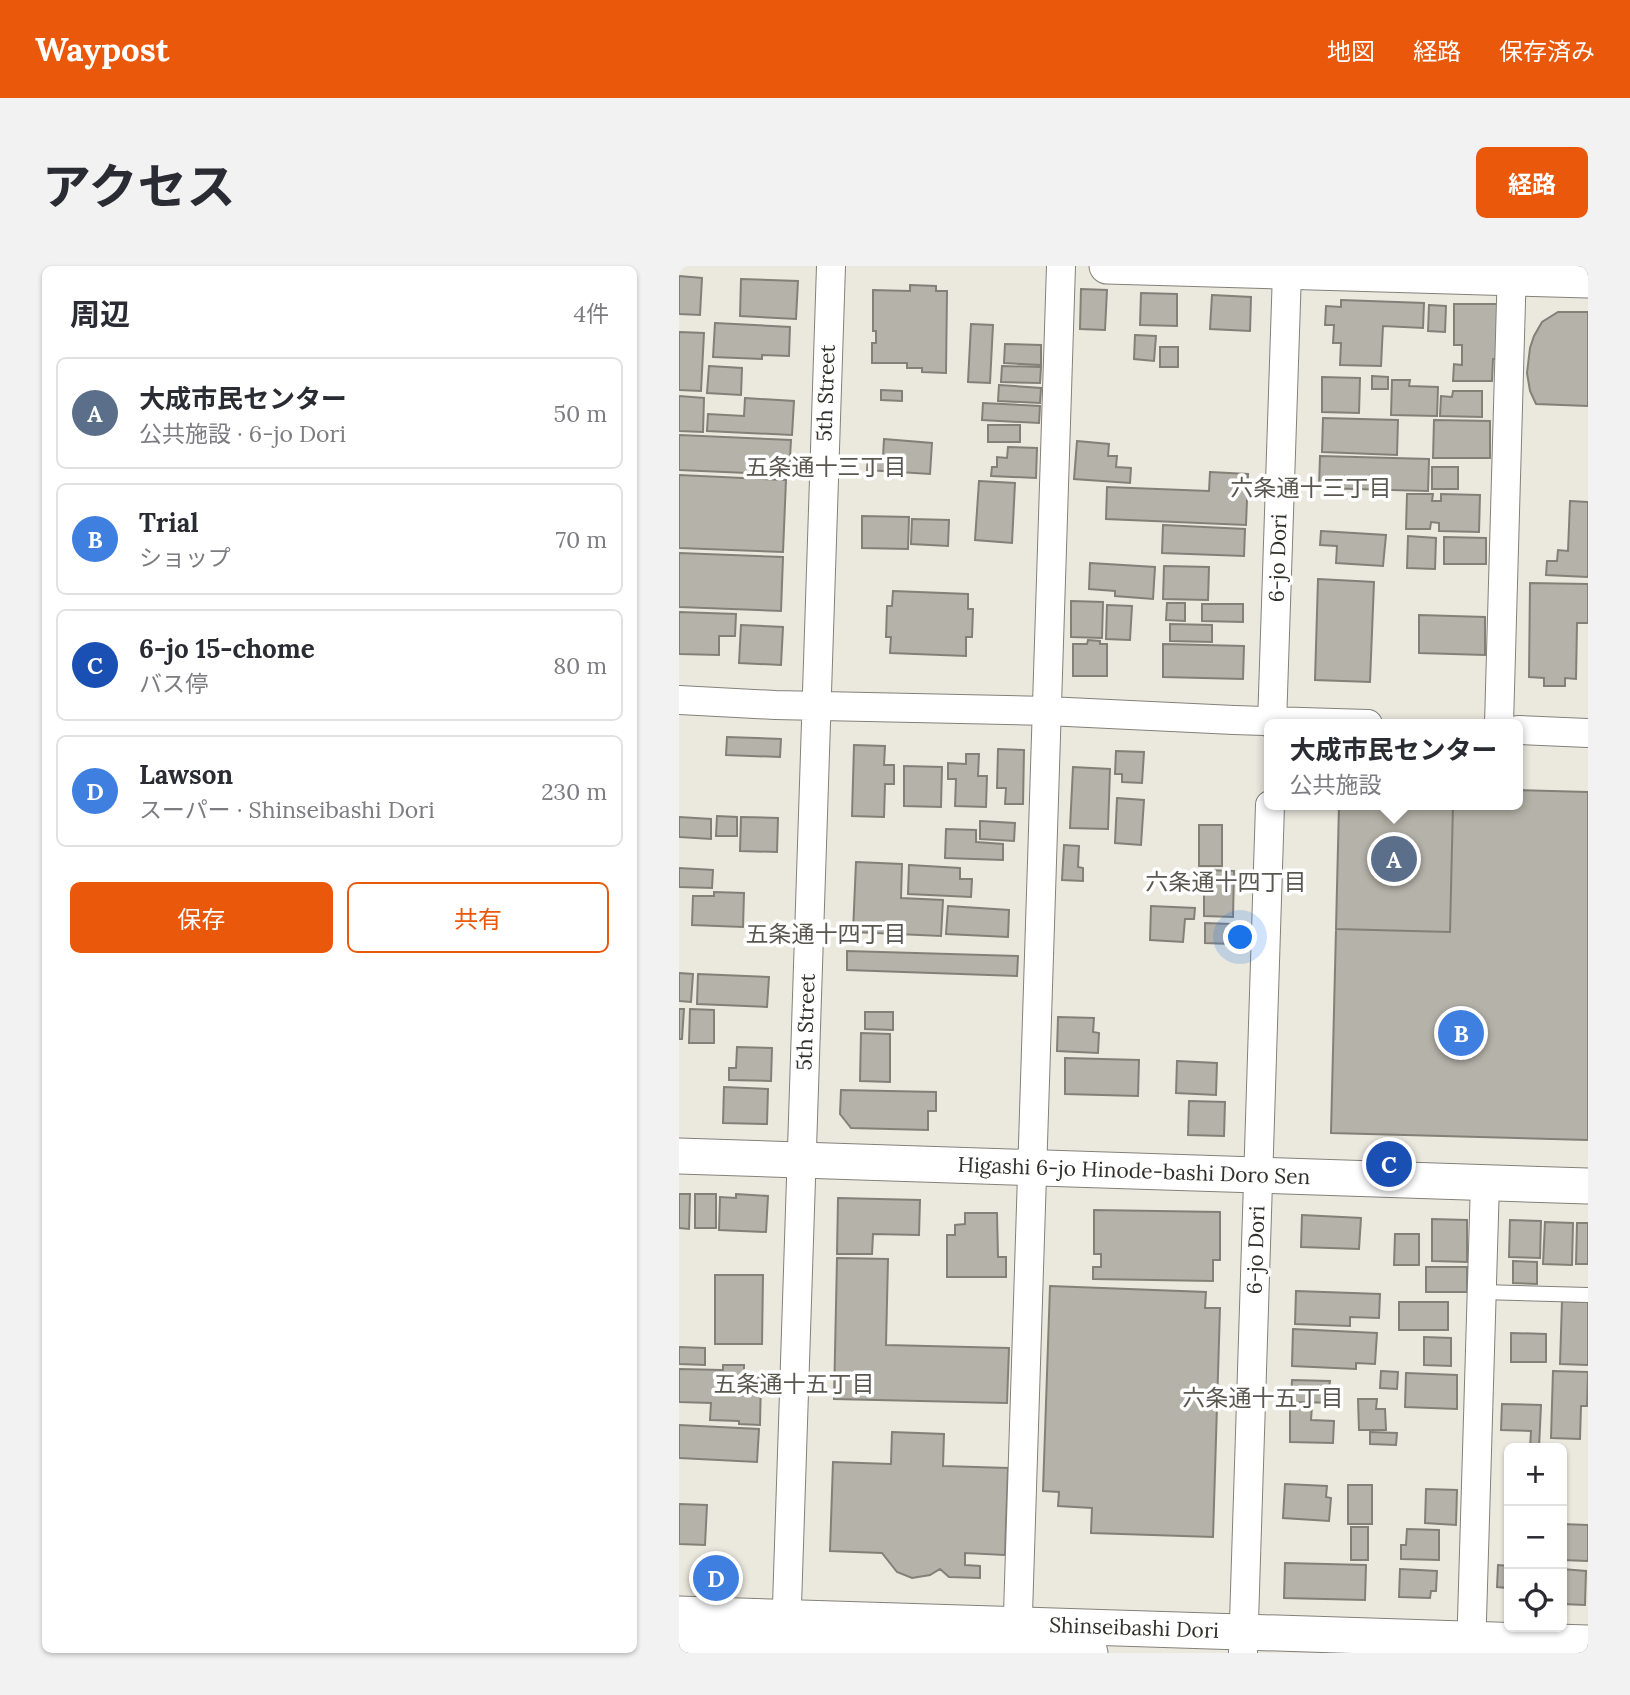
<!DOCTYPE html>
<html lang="ja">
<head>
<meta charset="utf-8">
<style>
  body { margin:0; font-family:Lora,"Noto Sans JP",serif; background:#f2f2f3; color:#2b2b33 }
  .controls { position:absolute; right:21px; bottom:21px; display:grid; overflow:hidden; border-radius:10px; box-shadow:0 2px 5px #0004 }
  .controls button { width:63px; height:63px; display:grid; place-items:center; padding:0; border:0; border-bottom:2px solid #e1e1e2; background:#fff; color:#2b2b33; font:35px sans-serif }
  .you { position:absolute; left:562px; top:672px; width:24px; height:24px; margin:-18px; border:5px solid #fff; border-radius:50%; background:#1a73e8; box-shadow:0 0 0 10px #1a73e833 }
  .badge { display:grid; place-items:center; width:46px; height:46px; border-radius:50%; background:#ea580c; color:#fff; font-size:23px; font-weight:700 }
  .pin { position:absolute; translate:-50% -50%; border:4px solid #fff; box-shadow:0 2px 7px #0006 }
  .popup { position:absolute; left:585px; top:453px; width:259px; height:91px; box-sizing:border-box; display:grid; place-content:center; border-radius:10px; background:#fff; filter:drop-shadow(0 2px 5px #0005); font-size:23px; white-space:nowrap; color:#7c7c81 }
  .popup b { font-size:26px; color:#2b2b33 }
  .popup::after { content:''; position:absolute; left:50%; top:100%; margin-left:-14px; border:14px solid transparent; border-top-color:#fff }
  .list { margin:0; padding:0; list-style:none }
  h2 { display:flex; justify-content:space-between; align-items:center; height:91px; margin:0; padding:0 28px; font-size:30px }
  h2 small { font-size:23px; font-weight:400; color:#7c7c81 }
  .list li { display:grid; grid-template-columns:46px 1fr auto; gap:21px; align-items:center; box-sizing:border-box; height:112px; margin:0 14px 14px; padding:0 14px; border:2px solid #e1e1e2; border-radius:10px }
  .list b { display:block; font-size:26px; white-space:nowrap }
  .list p { margin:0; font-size:23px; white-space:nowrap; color:#7c7c81 }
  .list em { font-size:23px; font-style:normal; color:#7c7c81 }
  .actions { display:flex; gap:14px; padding:21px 28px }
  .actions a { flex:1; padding:16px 0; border:2px solid #ea580c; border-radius:10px; text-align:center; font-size:24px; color:#ea580c }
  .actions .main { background:#ea580c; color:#fff }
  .icon { flex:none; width:38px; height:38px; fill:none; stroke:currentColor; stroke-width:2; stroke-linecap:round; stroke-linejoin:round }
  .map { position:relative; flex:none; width:909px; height:1387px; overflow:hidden; border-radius:10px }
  header { display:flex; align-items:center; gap:42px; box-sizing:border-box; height:98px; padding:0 35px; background:#ea580c; color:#fff }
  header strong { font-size:33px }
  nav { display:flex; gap:38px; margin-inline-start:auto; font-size:24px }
  .intro { display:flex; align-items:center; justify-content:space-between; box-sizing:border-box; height:168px; padding:0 42px }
  h1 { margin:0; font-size:49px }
  .button { padding:18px 32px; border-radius:10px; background:#ea580c; color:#fff; font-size:24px; font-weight:700 }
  main { display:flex; gap:42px; padding:0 42px }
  aside { flex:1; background:#fff; border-radius:10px; box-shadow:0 2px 5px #0004 }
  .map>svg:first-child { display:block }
  .building { fill:#b5b2a9; stroke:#838078; stroke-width:2 }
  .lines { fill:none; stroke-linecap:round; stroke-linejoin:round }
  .service-casing { stroke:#848179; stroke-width:16 }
  .minor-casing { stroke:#848179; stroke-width:30 }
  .tertiary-casing { stroke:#848179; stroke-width:37 }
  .service { stroke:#fff; stroke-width:14 }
  .minor { stroke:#fff; stroke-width:28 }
  .tertiary { stroke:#fff; stroke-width:35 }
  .labels { text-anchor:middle; stroke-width:7; stroke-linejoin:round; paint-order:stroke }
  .street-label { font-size:21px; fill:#31302c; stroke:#fff }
  .neighbourhood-label { font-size:23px; fill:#59574f; stroke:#fff }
</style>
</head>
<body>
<header>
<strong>Waypost</strong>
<nav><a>地図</a><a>経路</a><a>保存済み</a></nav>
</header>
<div class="intro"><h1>アクセス</h1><a class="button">経路</a></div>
<main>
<aside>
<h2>周辺<small>4件</small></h2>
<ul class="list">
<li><span class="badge" style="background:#5c6f8a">A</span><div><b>大成市民センター</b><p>公共施設 · 6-jo Dori</p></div><em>50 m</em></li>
<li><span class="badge" style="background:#3f7fe0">B</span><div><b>Trial</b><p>ショップ</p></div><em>70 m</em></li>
<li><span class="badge" style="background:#1a4fb4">C</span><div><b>6-jo 15-chome</b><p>バス停</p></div><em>80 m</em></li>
<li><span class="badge" style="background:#3f7fe0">D</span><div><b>Lawson</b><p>スーパー · Shinseibashi Dori</p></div><em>230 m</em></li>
</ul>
<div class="actions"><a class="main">保存</a><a>共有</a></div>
</aside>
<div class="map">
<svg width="909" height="1387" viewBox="0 0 909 1387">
  <rect width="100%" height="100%" fill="#ebe8de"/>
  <path class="building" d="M0 10 23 12 21 49 0 48Z
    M62 13 119 15 117 53 61 50Z
    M231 19 257 20V25H268L267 107 243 106V102H228V97H193V77H197V65H194V24L231 25Z
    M402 23 428 24 426 64 401 63Z
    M462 27 498 28V60L461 59Z
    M533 29 572 31 571 65 531 63Z
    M662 34 745 37 744 62 704 60 702 100 661 99 662 77H654L655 59H646L647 40 662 41Z
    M775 38H818V93H814L813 115H774L775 98 783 99V79H775Z
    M750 39 767 40 766 66 749 65Z
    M879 46H909V140L857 138 851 125 848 107 851 82 855 70 863 56Z
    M36 57 111 61 110 90 83 89V93L34 91Z
    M292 58 314 59 311 117 289 116Z
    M0 66 25 67 22 125 0 124Z
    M456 69 477 70 475 95 455 93Z
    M326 78 362 79V99L325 97Z
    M481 81H499V101H481Z
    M30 100 63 102 62 129 28 127Z
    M323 100 362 101 361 117 322 116Z
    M693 110 709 111V123H693Z
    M643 111 681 112 680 147 643 146Z
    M713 114H731L730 120 759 121 758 150 712 149Z
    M320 119 362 122 361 137 319 135Z
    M202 124 223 125V135L202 134Z
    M774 125H803V151L761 150 762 130 773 131Z
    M0 130 25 132 24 166 0 165Z
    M66 132 115 135 113 169 28 165 29 148 65 150Z
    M304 137 361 140 360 157 303 154Z
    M644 152 719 154 718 189 643 186Z
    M755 154 811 155V192H754Z
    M309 159H341V176H309Z
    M0 169 112 174 110 209 0 204Z
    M205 173 253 177 251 208 188 204 189 190 204 191Z
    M398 175 430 178 429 190H438L437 201 452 202 451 217 395 213Z
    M329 181 358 182 357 212 312 210 313 201H318V191L328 192Z
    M641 190 750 193 749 225 640 222Z
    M753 201H779V223H753Z
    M531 206 569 208 567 259 427 253 428 221 530 225Z
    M0 209 107 214 104 286 0 282Z
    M300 215 336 217 333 277 296 274Z
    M728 228H754L753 235H762V228L801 229 800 266 760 265V257L752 256 751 263H727Z
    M891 235 909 236V311L867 309 868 295H878L879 284 889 285Z
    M183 250 230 251 229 283 183 282Z
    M233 253 270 254 269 280 232 278Z
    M484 259 566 263 565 290 483 287Z
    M642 265 707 269 704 300 657 297 658 280 641 279Z
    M729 270 757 272 756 303 728 302Z
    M765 271 807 272V298H765Z
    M0 287 104 291 102 345 0 341Z
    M411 297 476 301 474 333 436 330V325L410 323Z
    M485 300 530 301 529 334 484 333Z
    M639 313 695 316 691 416 636 414Z
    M851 317 909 318V357H898L897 413 886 412V420H865V412L850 411Z
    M214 325 289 328V343H294L293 371H287V390L211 387 212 371H207L208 340H213Z
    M392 335 424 336 423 372 392 371Z
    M488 337H506V355L487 354Z
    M523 338H564V356L523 355Z
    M428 339 453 340 451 374 427 373Z
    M0 346 57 348 56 370H40V389L0 388Z
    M740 349 806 351V389L740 387Z
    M491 358 533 359V376L491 375Z
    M62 359 104 361 102 399 60 397Z
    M409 374 421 375V378H428V410H394V378H408Z
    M484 378 565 380 564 413 484 411Z
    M48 471 102 473 101 491 47 489Z
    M175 479 206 480 205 499H215V518H206L205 551 173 550Z
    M319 483 345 484 344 538H326L327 522H318Z
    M437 485 465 486 463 517 443 516V508H436Z
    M287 488H300L299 510H308L307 541 276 540 277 513H269V497L287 498Z
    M225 500 263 501 262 541 225 540Z
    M394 501 431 503 429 563 391 562Z
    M839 524 909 526V874L652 867 657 663 771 666 774 539H839Z
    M438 532 465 534 462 579 436 577Z
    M660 539H774L771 666 657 663Z
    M38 550 58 551V570H37Z
    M0 551 32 553V573L0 571Z
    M62 551 99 552 98 586 61 585Z
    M301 555 336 557 335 575 301 573Z
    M520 559H543V600H520Z
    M267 563 297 564V576L324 578V594L266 592Z
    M385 579 400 580 399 601 404 602V615L383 614Z
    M177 596 223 598 222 632 264 634 262 670 174 666Z
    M230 599 281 602V613H293L292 631 229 628Z
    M0 602 34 604 33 622 0 621Z
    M525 604 555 605 554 651 525 650Z
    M35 626 65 627 64 661 13 659 14 630H35Z
    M269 640 330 644 329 671 267 668Z
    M472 640 516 642 515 653H506L504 676 471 674Z
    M526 657 552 658V678L526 677Z
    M168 685 339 690 338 710 168 704Z
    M0 707 14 708 12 736 0 735Z
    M19 708 90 711 88 741 18 738Z
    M0 743H5L3 773H0Z
    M11 743 35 744V777H10Z
    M186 746H214V764L186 763Z
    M379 751 415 752 414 766 420 767 419 787 378 785Z
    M182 767 211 768V816L181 815Z
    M58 781 93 782 92 815 50 814V802H57Z
    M386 792 460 794 459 830 386 828Z
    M498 795 538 797 537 829 497 827Z
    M45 821 89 823 88 858 44 857Z
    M162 824 257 826V845H249V864L172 862 161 848Z
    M510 835 546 836 545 870 509 869Z
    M0 928H11L10 963 0 962Z
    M16 928H37V962H16Z
    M57 928 89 930 87 966 40 964 41 931 57 932Z
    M159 932 241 934 240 969 194 968 193 988H158Z
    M415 944 541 946V994H534V1015L414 1013V1001H422V988H415Z
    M286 947H318L319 991H327V1011H268V969H276V959L286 958Z
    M623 949 682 952 680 983 622 981Z
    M753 953 788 954V996L753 995Z
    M831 954 862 955 861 992 830 991Z
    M866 956 894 957 893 999 864 998Z
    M898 957H909V998H897Z
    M716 968H740V999H715Z
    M158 992 209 993 207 1079 330 1082 328 1137 155 1133Z
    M834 995 858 996V1018L834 1017Z
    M747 1001H788V1026H747Z
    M36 1009H84L83 1078H36Z
    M371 1020 527 1026 526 1042H541L534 1271 412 1267 413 1242 379 1240 380 1226 364 1225Z
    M617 1025 701 1028 700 1052 671 1051V1060L616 1058Z
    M883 1035 909 1036V1099L881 1098Z
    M720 1036H769V1064H720Z
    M614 1063 698 1067 696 1098 677 1097V1103L613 1100Z
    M832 1067 867 1068V1096H832Z
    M745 1071 772 1072V1100L745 1099Z
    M0 1081 26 1082V1099L0 1098Z
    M44 1099H65V1111H82L81 1159 60 1158V1155L31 1154 32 1137 0 1136V1103L44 1104Z
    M702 1105 719 1106 718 1123 701 1122Z
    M874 1105 909 1106 908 1140H902L901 1173 872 1172Z
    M727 1107 778 1109V1143L726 1141Z
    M613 1114 651 1115 650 1122H663L662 1137 612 1136Z
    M679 1133H698L697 1143H706L707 1164H680Z
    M823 1138 862 1139 860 1182H851L852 1165 822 1164Z
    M611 1140H633L632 1154 655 1155 654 1177 611 1176Z
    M0 1159 80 1163 78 1196 0 1192Z
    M213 1166 265 1168 264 1200 329 1202 326 1289 286 1287V1299L301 1300V1312L270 1311 261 1303 251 1309 233 1312 218 1306 203 1287 151 1285 154 1196 212 1198Z
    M691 1166 718 1167 717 1179 691 1178Z
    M606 1218 648 1220 647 1231 652 1232 650 1255 604 1252Z
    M669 1219H693V1258H669Z
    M747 1223 778 1224 777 1259 746 1257Z
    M0 1238 28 1239 26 1279 0 1278Z
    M883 1258 909 1259V1295L883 1294Z
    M672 1261H689V1294H672Z
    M728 1263 760 1264V1294L722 1293V1279H727Z
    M606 1297 687 1299 686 1334 605 1332Z
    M819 1299 830 1300V1335H827L828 1322 818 1321Z
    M721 1303 758 1305 757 1325H752L751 1332 720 1331Z
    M883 1303 907 1305 906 1339 883 1338Z"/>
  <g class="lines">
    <g class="service-casing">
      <path id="service" d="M803 1026 909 1029"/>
    </g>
    <g class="minor-casing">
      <path id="minor" d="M0 434 96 439 368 445 555 454 689 458
        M593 458 608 6
        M820 458 833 0
        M839 464 909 467
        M107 1370 152 0
        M338 1379 382 0
        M564 1387 591 539
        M792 1387 806 916"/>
    </g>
    <g class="tertiary-casing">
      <path id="tertiary" d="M428 0 909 14
        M0 890 909 920
        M0 1348 909 1377
        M0 1374 411 1387"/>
    </g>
    <use href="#service" class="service"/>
    <use href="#minor" class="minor"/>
    <use href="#tertiary" class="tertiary"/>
  </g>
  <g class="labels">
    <g class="street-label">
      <text transform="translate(147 127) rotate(-88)" y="7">5th Street</text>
      <text transform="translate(599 292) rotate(-88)" y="7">6-jo Dori</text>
      <text transform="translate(127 756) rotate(-88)" y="7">5th Street</text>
      <text transform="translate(455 905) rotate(2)" y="7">Higashi 6-jo Hinode-bashi Doro Sen</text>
      <text transform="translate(577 984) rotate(-88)" y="7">6-jo Dori</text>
      <text transform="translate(455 1362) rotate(2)" y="7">Shinseibashi Dori</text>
    </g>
    <g class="neighbourhood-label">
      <text x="147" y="209">五条通十三丁目</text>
      <text x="632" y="230">六条通十三丁目</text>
      <text x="547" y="624">六条通十四丁目</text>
      <text x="147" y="676">五条通十四丁目</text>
      <text x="115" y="1126">五条通十五丁目</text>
      <text x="584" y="1140">六条通十五丁目</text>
    </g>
  </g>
</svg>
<div class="controls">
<button>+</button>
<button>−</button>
<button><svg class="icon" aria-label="locate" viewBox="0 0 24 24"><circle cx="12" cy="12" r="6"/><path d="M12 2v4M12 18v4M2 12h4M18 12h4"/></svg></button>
</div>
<div class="you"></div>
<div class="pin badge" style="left:715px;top:593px;background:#5c6f8a">A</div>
<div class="popup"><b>大成市民センター</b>公共施設</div>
<div class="pin badge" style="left:782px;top:767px;background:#3f7fe0">B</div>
<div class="pin badge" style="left:710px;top:898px;background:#1a4fb4">C</div>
<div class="pin badge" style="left:37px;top:1312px;background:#3f7fe0">D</div>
</div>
</main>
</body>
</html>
